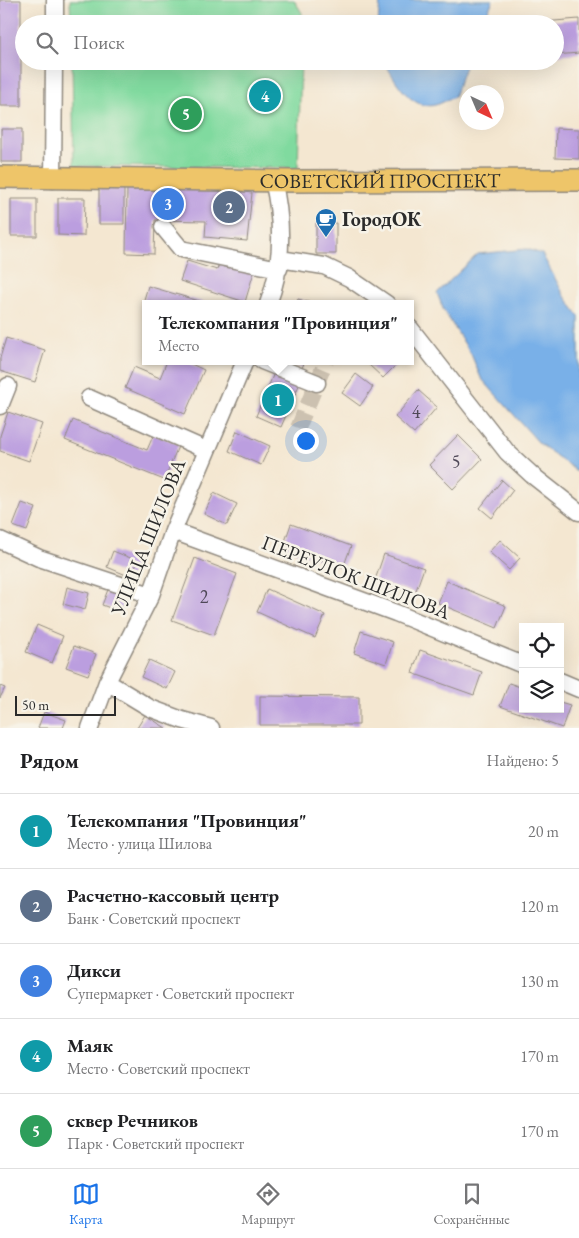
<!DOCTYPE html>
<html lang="ru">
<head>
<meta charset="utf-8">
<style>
  body { margin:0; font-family:"EB Garamond",serif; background:#f6f6f6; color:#202124 }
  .controls { position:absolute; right:15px; bottom:15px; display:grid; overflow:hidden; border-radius:0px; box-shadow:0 5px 20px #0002 }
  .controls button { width:45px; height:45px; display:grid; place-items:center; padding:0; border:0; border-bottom:1px solid #e0e0e0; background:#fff; color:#202124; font:25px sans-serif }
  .compass { position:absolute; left:459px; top:85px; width:45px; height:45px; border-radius:50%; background:#fff; box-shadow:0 5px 20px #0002; rotate:136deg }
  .scale { position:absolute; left:15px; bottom:12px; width:101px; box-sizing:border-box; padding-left:5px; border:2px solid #2b2b2b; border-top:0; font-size:14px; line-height:18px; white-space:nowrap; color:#2b2b2b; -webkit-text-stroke:4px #f7f3e8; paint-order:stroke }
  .you { position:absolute; left:305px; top:440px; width:18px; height:18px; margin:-12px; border:4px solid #fff; border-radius:50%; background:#1a73e8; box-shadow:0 0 0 8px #1a73e833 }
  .badge { display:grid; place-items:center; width:32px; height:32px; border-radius:50%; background:#1a73e8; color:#fff; font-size:16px; font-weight:700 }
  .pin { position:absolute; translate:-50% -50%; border:2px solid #fff; box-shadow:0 1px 5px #0006 }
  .popup { position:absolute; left:142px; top:300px; width:272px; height:65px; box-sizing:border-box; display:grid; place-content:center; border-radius:0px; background:#fff; filter:drop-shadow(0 1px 4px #0005); font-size:16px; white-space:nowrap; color:#757577 }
  .popup b { font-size:19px; color:#202124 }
  .popup::after { content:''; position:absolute; left:50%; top:100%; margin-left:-10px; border:10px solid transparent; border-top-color:#fff }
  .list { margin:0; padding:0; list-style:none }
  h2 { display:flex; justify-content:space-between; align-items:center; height:65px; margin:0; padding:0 20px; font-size:21px }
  h2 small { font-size:16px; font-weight:400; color:#757577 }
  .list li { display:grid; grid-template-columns:32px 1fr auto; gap:15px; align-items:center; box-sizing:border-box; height:75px; padding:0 20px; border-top:1px solid #e0e0e0 }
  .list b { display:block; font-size:19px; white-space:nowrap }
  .list p { margin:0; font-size:16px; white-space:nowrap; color:#757577 }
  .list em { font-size:16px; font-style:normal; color:#757577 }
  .icon { flex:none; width:28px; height:28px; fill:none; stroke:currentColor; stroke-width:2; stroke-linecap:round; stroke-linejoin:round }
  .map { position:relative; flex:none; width:579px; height:728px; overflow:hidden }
  .search { position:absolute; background:#fff; box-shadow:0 5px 20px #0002; left:15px; right:15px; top:15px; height:55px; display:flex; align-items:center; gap:12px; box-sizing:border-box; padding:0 18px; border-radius:28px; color:#757577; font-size:19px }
  .sheet { height:440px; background:#fff }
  nav { display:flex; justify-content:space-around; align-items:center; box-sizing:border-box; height:70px; border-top:1px solid #e0e0e0; background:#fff; font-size:14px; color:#757577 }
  nav a { display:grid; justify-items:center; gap:2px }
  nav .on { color:#1a73e8 }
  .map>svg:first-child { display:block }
  .green { fill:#80da9f; stroke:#568265 }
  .water { fill:#79b0e8; stroke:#526e8a }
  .building { fill:#bb9edf }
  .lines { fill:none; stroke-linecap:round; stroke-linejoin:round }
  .minor-tunnel { stroke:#ccc1b0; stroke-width:16; stroke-dasharray:16 8; stroke-linecap:butt }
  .minor-casing { stroke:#90897e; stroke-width:19 }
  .major-casing { stroke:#90897e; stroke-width:24 }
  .minor { stroke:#fff; stroke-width:16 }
  .major { stroke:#eec569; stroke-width:21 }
  .labels { text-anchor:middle; stroke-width:5; stroke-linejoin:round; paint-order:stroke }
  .number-label { font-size:18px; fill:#4f4858 }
  .street-label { font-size:20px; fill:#2b2b2b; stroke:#f7f3e8 }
  .poi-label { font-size:20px; font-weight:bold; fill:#2b2b2b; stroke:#f7f3e8; text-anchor:start }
</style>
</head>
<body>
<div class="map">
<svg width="579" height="728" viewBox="0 0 579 728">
  <rect width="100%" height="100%" fill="#f7f3e8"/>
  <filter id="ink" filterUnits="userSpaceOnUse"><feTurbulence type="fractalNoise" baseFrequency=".02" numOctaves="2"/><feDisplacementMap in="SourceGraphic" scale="10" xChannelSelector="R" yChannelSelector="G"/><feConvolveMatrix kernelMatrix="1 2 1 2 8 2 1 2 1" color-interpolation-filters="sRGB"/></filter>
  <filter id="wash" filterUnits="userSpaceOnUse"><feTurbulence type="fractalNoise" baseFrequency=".0096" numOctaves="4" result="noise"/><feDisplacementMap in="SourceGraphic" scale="20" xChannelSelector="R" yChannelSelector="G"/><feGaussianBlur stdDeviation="1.12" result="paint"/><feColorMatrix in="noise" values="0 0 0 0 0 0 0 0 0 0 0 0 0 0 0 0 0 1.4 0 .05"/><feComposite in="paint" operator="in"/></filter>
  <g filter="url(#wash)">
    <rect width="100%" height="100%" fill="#f4e7d1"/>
    <path class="green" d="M70 0H294L302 13 301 24H71Z
      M72 61H301L298 168 74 166Z"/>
    <path class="water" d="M380 0H493L483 24H378Z
      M384 61H467L454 97C448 99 441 104 435 105 411 111 394 79 384 61Z
      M527 249 542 254 564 295 579 316V473L539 443 481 378 471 354 444 311 437 293 478 254Z"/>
    <g id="blocks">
      <path class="building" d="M0 0H21V106H0Z
        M579 19V53L555 55V24L542 22Z
        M556 128 579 129V159L555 158Z
        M1 129H22V162H1Z
        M127 186 210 188 252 193 247 241 205 237 206 221 155 220 154 254 126 253Z
        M124 187V224H99V188Z
        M58 198H85L84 236 58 235Z
        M11 199H37V236H11Z
        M316 223H336V254H316Z
        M187 261 217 270 220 261 254 272 245 302 180 281Z
        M148 286 206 303V304L143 303Z
        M298 299 312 303V304H296Z
        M6 338 45 350 35 382 0 371V358Z
        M167 361H185L204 370 185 414 125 388 134 367 160 378Z
        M283 361H305L302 368Z
        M370 361H394L397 364 383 378 368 364Z
        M274 373 300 383 281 427 256 416Z
        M356 374 373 387 360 406 342 393Z
        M418 390 437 407 414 434 395 417Z
        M8 412 42 424 29 461 0 451V436Z
        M73 420 147 450 154 434 179 444 164 480 65 440Z
        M237 431 270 446 261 465 229 451Z
        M458 435 482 459 453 489 429 465Z
        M502 480 513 490 492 518 480 508Z
        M214 493 237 504 227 525 204 514Z
        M22 503 36 508 27 531 13 526Z
        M291 524 351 546 343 568 283 547Z
        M500 540 520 558 509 570 489 552Z
        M113 551 138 561 131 577 107 567Z
        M384 554 424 568 415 593 375 580Z
        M195 558 237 574 214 635 172 620Z
        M447 581 506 606 497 628 438 603Z
        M67 587 89 593 85 610 63 604Z
        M109 587 128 595 121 612 102 605Z
        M267 589 325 615 315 638 257 612Z
        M37 625 63 636 52 663 26 652Z
        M361 631 393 642 386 664 354 653Z
        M74 646 96 654 88 675 66 667Z
        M420 650 482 672 474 695 412 673Z
        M149 660 175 672 167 689 141 677Z
        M509 683 523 688V709H560V702L570 705 562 728 500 706Z
        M0 686 5 688 0 698Z
        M260 696 359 697V725H260Z
        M44 712 66 720 63 728H38Z
        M145 715 166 728H137Z"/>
    </g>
  </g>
  <g filter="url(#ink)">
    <use href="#blocks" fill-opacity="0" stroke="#90897e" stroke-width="1"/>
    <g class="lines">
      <path class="minor-tunnel" d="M298 428 326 361"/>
      <g class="minor-casing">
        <path id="minor" d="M55 24V0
          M53 180 54 61
          M163 227 181 249 279 269
          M280 259 324 266 349 278 387 304
          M268 304C284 263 283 222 273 180
          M410 328 507 452 532 475 579 512
          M262 361 317 383
          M89 398 206 450
          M0 406 8 386
          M173 531 396 613 523 665
          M0 540 39 558 151 595
          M560 681 579 689
          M107 682 150 708 182 720 211 728
          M90 728 107 682 151 595 173 531 245 361"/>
      </g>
      <g class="major-casing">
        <g id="major">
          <path id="s1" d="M0 177 293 181 579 180"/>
        </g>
      </g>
      <use href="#minor" class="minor"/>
      <use href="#major" class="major"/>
    </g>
  </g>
  <defs>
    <g id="cafe-pin" transform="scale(1.125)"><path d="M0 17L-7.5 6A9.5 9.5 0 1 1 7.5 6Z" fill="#1f6fb2" stroke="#f7f3e8"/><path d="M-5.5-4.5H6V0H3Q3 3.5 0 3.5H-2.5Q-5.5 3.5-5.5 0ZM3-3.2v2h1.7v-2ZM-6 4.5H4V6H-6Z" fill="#fff"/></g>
  </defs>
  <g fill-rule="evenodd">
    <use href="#cafe-pin" x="326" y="219"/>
  </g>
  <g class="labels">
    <g class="number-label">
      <text x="416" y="418">4</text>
      <text x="456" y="468">5</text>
      <text x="204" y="603">2</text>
    </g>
    <g class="street-label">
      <text dy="7" stroke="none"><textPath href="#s1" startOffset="380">СОВЕТСКИЙ ПРОСПЕКТ</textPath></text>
      <text transform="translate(148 537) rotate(-68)" y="7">УЛИЦА ШИЛОВА</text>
      <text transform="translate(356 577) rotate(21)" y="7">ПЕРЕУЛОК ШИЛОВА</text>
    </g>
    <g class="poi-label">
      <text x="342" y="226">ГородОК</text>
    </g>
  </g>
</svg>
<div class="controls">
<button><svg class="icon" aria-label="locate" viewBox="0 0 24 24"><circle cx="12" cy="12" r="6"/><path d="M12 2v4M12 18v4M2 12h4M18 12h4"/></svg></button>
<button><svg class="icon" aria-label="layers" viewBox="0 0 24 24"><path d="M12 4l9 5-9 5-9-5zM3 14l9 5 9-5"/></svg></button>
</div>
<svg class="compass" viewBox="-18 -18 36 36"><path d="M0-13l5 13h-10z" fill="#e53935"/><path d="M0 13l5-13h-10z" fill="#757577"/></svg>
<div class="scale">50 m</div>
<div class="you"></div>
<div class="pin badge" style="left:278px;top:400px;background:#0f9aa8">1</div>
<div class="popup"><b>Телекомпания &quot;Провинция&quot;</b>Место</div>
<div class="pin badge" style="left:229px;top:207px;background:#5c6f8a">2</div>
<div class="pin badge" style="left:168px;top:204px;background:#3f7fe0">3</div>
<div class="pin badge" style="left:265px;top:96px;background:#0f9aa8">4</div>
<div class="pin badge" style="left:186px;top:114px;background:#2e9e5b">5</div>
<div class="search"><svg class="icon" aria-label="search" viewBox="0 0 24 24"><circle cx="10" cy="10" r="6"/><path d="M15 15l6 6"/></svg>Поиск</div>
</div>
<section class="sheet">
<h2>Рядом<small>Найдено: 5</small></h2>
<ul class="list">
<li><span class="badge" style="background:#0f9aa8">1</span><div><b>Телекомпания &quot;Провинция&quot;</b><p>Место · улица Шилова</p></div><em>20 m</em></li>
<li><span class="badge" style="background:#5c6f8a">2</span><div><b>Расчетно-кассовый центр</b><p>Банк · Советский проспект</p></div><em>120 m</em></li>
<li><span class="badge" style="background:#3f7fe0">3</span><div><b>Дикси</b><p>Супермаркет · Советский проспект</p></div><em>130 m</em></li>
<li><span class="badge" style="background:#0f9aa8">4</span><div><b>Маяк</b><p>Место · Советский проспект</p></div><em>170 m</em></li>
<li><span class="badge" style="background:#2e9e5b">5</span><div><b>сквер Речников</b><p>Парк · Советский проспект</p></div><em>170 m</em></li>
</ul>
</section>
<nav>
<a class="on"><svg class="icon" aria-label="map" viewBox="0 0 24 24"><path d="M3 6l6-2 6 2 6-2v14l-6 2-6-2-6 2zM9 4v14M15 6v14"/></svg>Карта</a>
<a><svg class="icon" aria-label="directions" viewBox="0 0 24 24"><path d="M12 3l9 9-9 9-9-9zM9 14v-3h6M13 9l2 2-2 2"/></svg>Маршрут</a>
<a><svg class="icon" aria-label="saved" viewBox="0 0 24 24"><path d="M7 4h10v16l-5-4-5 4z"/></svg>Сохранённые</a>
</nav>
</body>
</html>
